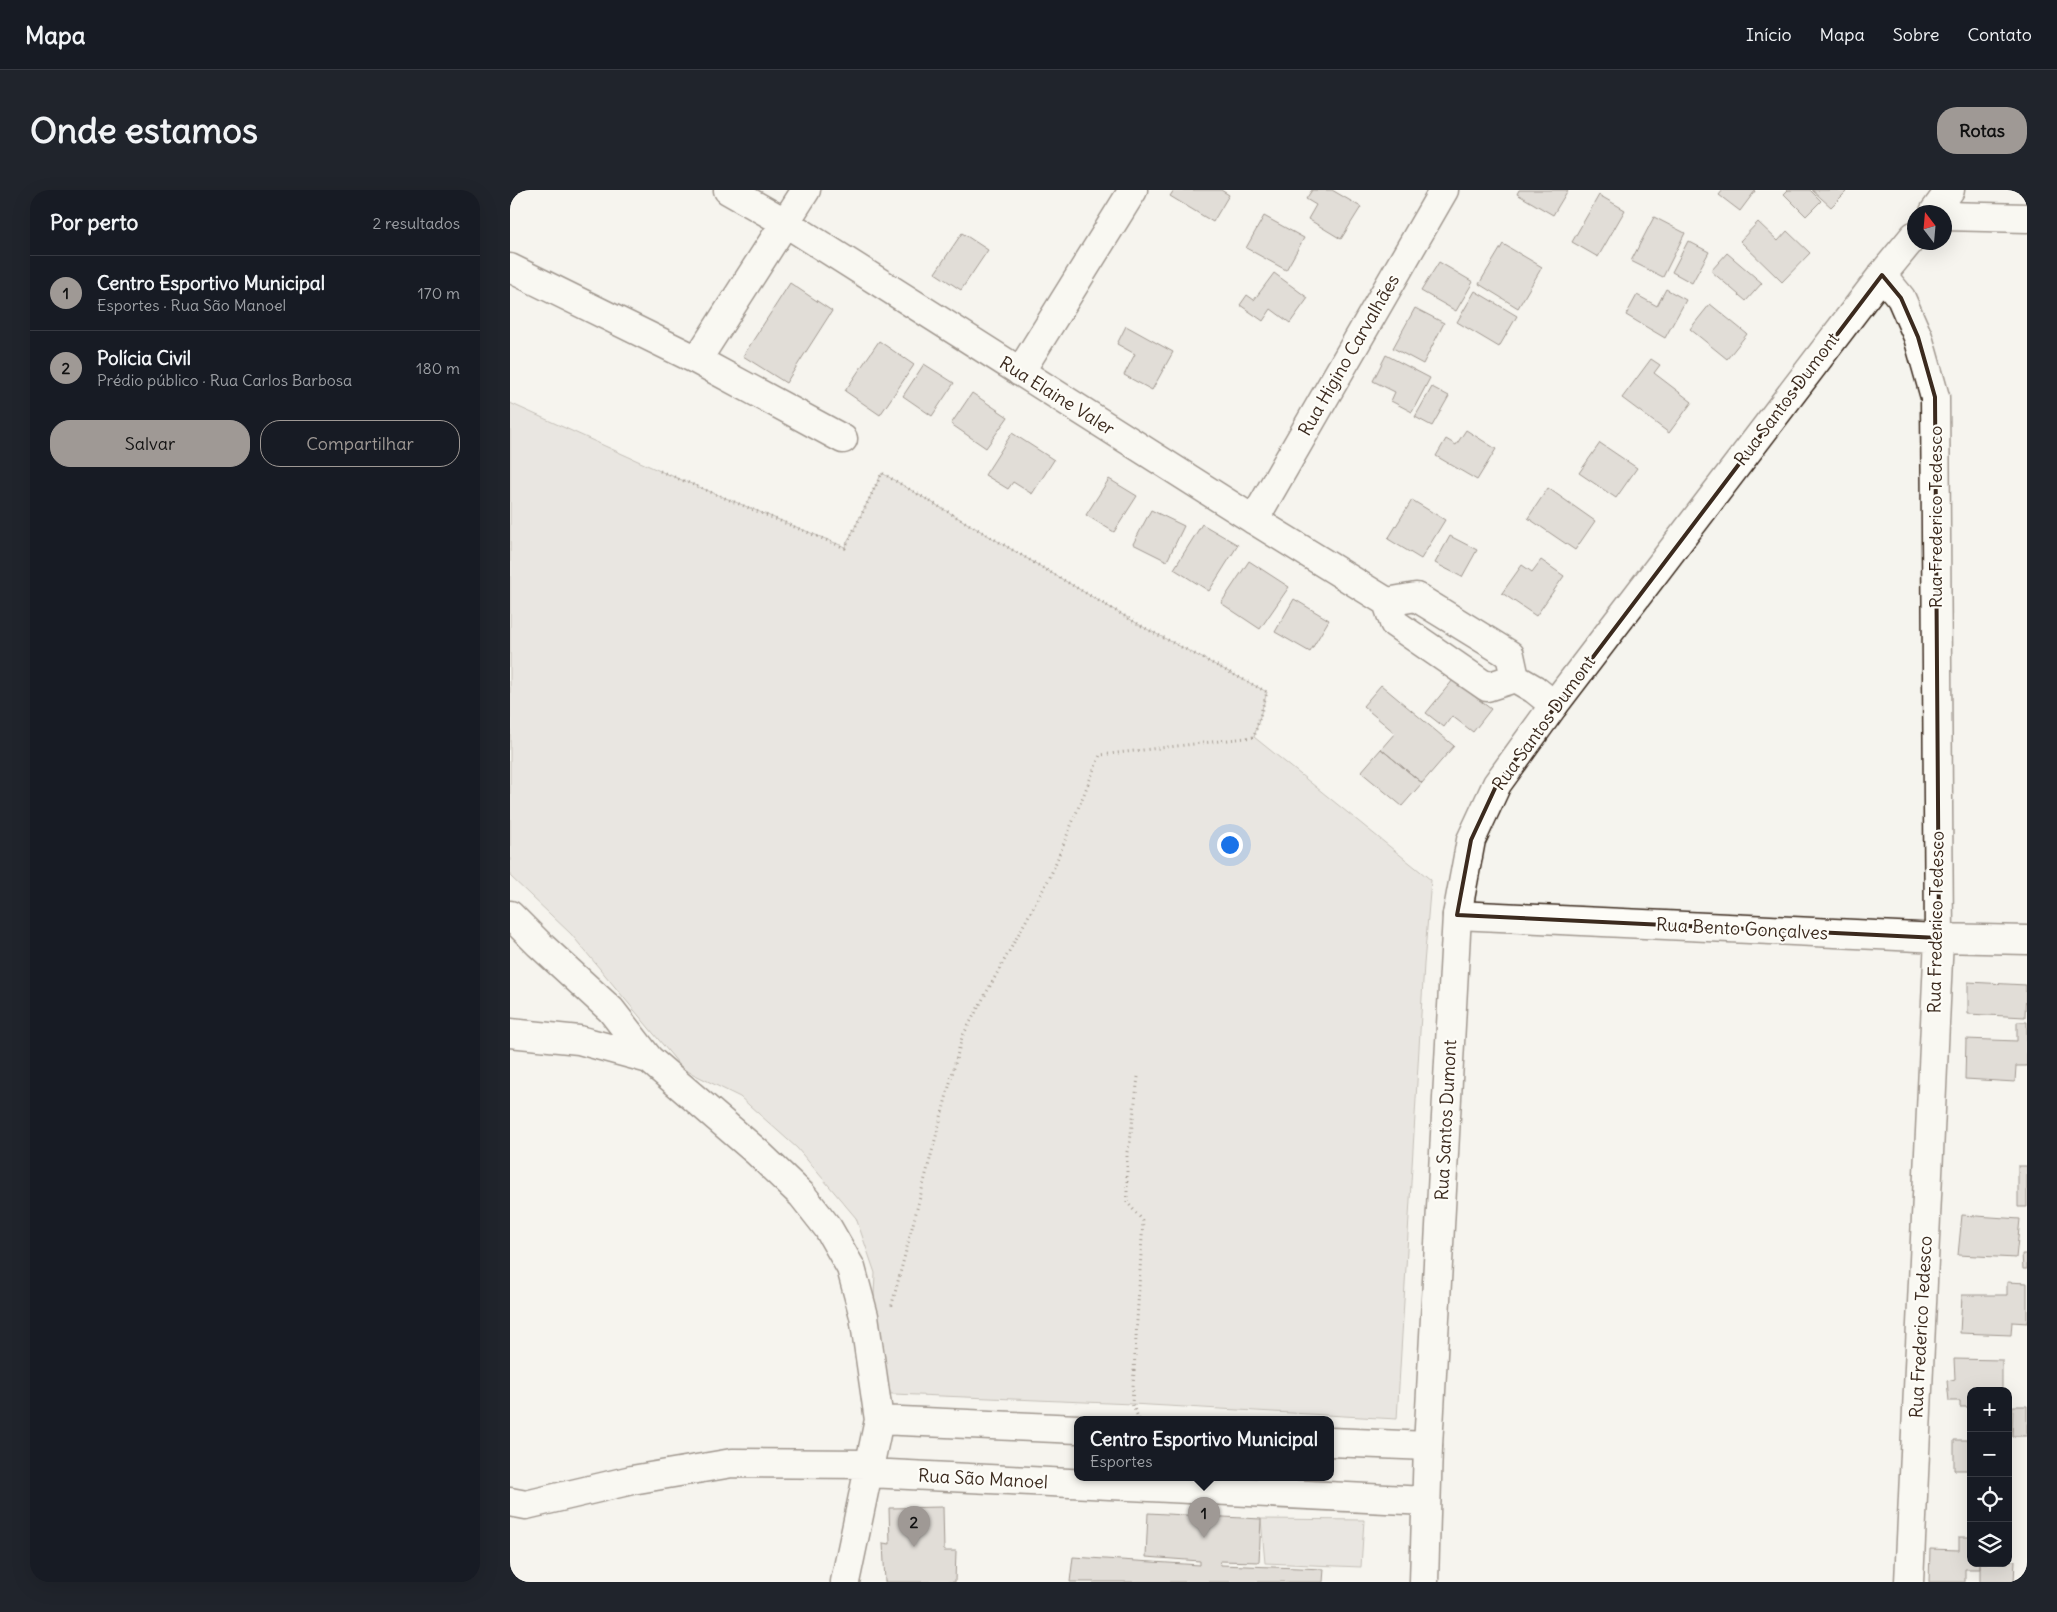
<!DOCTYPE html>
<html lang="pt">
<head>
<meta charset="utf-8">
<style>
  body { margin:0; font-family:Delius,sans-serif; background:#20242c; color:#f1f3f6 }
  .controls { position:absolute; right:15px; bottom:15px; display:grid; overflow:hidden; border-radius:10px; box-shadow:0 5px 20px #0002 }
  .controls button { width:45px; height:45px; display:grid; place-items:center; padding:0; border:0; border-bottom:1px solid #363941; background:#171b24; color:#f1f3f6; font:25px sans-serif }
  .compass { position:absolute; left:1397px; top:15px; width:45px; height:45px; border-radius:50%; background:#171b24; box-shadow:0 5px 20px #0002; rotate:344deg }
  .you { position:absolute; left:719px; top:654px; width:18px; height:18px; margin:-12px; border:4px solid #fff; border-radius:50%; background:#1a73e8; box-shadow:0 0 0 8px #1a73e833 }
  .badge { display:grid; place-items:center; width:32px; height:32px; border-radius:50%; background:#9f9995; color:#111; font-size:16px; font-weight:700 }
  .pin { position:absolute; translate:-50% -41px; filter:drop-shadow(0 1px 2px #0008) }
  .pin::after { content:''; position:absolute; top:26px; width:18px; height:15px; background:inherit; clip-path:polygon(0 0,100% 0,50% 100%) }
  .popup { position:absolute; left:564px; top:1226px; width:260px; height:65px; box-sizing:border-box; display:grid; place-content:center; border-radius:10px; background:#171b24; filter:drop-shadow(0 1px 4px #0005); font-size:16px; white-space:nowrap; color:#9ea1a6 }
  .popup b { font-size:19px; color:#f1f3f6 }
  .popup::after { content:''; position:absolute; left:50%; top:100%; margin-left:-10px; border:10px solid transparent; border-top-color:#171b24 }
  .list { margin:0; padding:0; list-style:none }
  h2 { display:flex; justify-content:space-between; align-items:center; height:65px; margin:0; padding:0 20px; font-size:21px }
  h2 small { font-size:16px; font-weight:400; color:#9ea1a6 }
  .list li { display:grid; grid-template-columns:32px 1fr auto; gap:15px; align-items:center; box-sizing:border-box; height:75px; padding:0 20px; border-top:1px solid #363941 }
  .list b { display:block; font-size:19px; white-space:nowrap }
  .list p { margin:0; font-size:16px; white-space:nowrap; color:#9ea1a6 }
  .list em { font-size:16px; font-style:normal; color:#9ea1a6 }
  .actions { display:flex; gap:10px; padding:15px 20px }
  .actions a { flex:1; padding:11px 0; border:1px solid #9f9995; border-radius:20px; text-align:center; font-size:18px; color:#9f9995 }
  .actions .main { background:#9f9995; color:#111 }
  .icon { flex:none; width:28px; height:28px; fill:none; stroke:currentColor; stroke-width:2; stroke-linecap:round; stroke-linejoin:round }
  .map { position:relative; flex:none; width:1517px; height:1392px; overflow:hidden; border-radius:20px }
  header { display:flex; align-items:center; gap:30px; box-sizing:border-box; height:70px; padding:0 25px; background:#171b24; border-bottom:1px solid #363941 }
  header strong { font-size:24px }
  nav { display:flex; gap:28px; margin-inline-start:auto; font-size:18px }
  .intro { display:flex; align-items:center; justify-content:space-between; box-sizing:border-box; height:120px; padding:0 30px }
  h1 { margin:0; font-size:35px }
  .button { padding:12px 22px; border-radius:20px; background:#9f9995; color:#111; font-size:18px; font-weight:700 }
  main { display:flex; gap:30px; padding:0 30px }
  aside { flex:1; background:#171b24; border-radius:20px; box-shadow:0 5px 20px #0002 }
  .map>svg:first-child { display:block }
  .green { fill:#dad6d0; stroke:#8a8077 }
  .building { fill:#c7c1bb; stroke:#3b2a1e }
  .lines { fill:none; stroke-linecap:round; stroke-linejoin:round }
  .minor-casing { stroke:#3b2a1e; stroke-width:31 }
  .major-casing { stroke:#3b2a1e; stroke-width:31 }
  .path { stroke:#3b2a1e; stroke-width:3; stroke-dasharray:1 4; stroke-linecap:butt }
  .minor { stroke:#fdfcf7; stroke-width:28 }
  .major { stroke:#fdfcf7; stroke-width:28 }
  .marked { fill:none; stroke:#3b2a1e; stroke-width:4; stroke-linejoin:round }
  .labels { text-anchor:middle; stroke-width:4.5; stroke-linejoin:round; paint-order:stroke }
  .street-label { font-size:18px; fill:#3b2a1e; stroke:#fdfcf7 }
</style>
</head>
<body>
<header>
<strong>Mapa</strong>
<nav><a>Início</a><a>Mapa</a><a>Sobre</a><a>Contato</a></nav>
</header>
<div class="intro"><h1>Onde estamos</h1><a class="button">Rotas</a></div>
<main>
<aside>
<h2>Por perto<small>2 resultados</small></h2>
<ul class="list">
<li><span class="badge">1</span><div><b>Centro Esportivo Municipal</b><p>Esportes · Rua São Manoel</p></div><em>170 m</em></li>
<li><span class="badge">2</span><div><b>Polícia Civil</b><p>Prédio público · Rua Carlos Barbosa</p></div><em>180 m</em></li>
</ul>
<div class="actions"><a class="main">Salvar</a><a>Compartilhar</a></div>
</aside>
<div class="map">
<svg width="1517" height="1392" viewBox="0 0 1517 1392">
  <rect width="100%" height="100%" fill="#f5f4ee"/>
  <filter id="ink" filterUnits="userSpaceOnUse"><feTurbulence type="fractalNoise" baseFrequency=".02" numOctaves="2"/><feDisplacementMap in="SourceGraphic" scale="10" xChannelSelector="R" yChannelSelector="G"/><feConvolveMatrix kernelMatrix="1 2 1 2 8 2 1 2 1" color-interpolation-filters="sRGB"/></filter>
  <g filter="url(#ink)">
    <path class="green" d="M0 213 150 281 335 357 372 283 635 438 757 502 744 547 921 690 914 774 887 1229 622 1214 360 1203 365 1083 346 1028 287 958 230 907 173 879 61 744 0 686Z
      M751 1329 854 1330 851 1377 755 1373Z"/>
    <path class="building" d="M664 0H711L719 5 703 32 660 6Z
      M802 0H822L851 17 831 49 798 29 806 15 796 9Z
      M1009 0H1058L1043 25 1007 4Z
      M1213 0H1244L1245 1 1230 21 1209 5Z
      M1278 0H1300L1311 11 1296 26 1274 4Z
      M1302 0H1334L1336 2 1321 17Z
      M1089 5 1115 20 1088 67 1062 52Z
      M754 26 794 48 776 80 736 58Z
      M1144 27 1175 43 1153 87 1121 71Z
      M1248 32 1268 51 1277 41 1300 63 1272 92 1230 51Z
      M452 43 478 60 451 100 425 83Z
      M1178 51 1199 62 1182 93 1162 82Z
      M993 54 1032 77 1008 118 969 94Z
      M1217 63 1252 93 1236 111 1201 81Z
      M929 72 963 92 946 121 911 101Z
      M764 83 798 108 780 133 761 119 753 131 730 115 737 105 744 110Z
      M280 93 322 121 276 193 233 166Z
      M1156 99 1176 110 1155 148 1116 125 1127 105 1147 116Z
      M965 101 1007 126 989 157 947 132Z
      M1200 114 1237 144 1217 169 1180 139Z
      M905 118 934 133 913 174 883 158Z
      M616 136 663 162 642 200 614 185 625 164 607 154Z
      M369 151 404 175 370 225 335 201Z
      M876 165 920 188 902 222 881 211 885 202 863 191Z
      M1141 169 1150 175 1144 183 1182 212 1159 243 1112 208Z
      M414 174 444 193 422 226 393 206Z
      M922 197 939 206 922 236 905 227Z
      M462 203 498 227 476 258 441 234Z
      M956 240 986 259 967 290 926 266 936 249 946 255Z
      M502 243 544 270 522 304 503 292 498 299 475 285Z
      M1090 253 1127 278 1106 308 1069 283Z
      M599 289 627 306 604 342 576 325Z
      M1038 298 1085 331 1065 360 1018 328Z
      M902 310 935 330 911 369 878 349Z
      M641 320 674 336 657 371 623 354Z
      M692 334 728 355 699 401 664 379Z
      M940 346 967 360 952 387 925 373Z
      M1031 370 1054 386 1026 426 992 403 1012 375 1022 382Z
      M739 371 779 397 750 439 711 413Z
      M784 409 819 430 800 462 765 442Z
      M943 490 981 519 963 542 942 526 934 537 916 523Z
      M871 495 944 556 912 593 871 559 885 543 853 516Z
      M871 559 912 593 892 616 851 582Z
      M1458 792 1516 795 1515 827 1458 824Z
      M1507 832H1517V876H1506L1505 892 1455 889 1456 849 1507 851Z
      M1508 976H1517V1017H1508Z
      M1452 1025 1510 1029 1506 1068 1448 1065Z
      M1512 1064H1517V1079H1513Z
      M1497 1092 1517 1093V1133L1502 1132 1501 1145 1450 1143 1452 1105H1497Z
      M1444 1169 1492 1170V1201H1461V1217H1450V1211H1439L1437 1191 1445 1189Z
      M1503 1216H1517V1246H1502Z
      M1444 1250H1461V1280H1444Z
      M433 1317 434 1361H446L445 1392H375L373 1353 380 1354 379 1318Z
      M638 1323 751 1329 749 1372 710 1371 711 1375 814 1379 813 1392H560L563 1367 690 1375V1371L636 1367Z
      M1449 1347H1461V1373H1470V1379H1455V1392H1419L1420 1359 1449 1360Z
      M1498 1370 1505 1371 1504 1392H1470V1373H1498Z"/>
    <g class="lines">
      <g class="minor-casing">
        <path id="minor" d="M218 0 276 33 744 330 877 412 906 407 1000 465 1005 488
          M1434 26 1517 28
          M0 78 187 170 333 249
          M1372 85 1391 108 1408 147 1425 207 1429 748 1399 1392
          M187 170 296 0
          M510 182 623 0
          M744 330 934 0
          M877 412 884 433 977 497 1005 488 1024 499 1044 515
          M0 725 29 754 101 820 139 869
          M947 725 1429 748 1517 750
          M0 843 69 850 139 869 247 962 292 1005 318 1038 341 1078 354 1126 369 1230 335 1392
          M369 1230 568 1239
          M820 1252 918 1256
          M359 1283 916 1311
          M0 1312 16 1315 122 1290 222 1273 358 1274"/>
      </g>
      <g class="major-casing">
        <path id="major" d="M1424 22 1440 0
          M914 1392 918 1256 947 725 961 650 987 594 1044 515 1372 85 1404 46"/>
      </g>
      <path class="path" d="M150 281 335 358 372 283 635 438 757 502 744 547 590 565 540 687 452 847 381 1118
        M628 887 620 952 617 962V1012L633 1031 622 1214 629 1229"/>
      <use href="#minor" class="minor"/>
      <use href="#major" class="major"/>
    </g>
  </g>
  <path d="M0 0H1517V1392H0ZM1372 85 1391 108 1408 147 1425 207 1429 748 947 725 961 650 987 594Z" fill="#f5f4ee" fill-opacity=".55" fill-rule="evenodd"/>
  <path class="marked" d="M1372 85 1391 108 1408 147 1425 207 1429 748 947 725 961 650 987 594Z"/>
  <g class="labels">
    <g class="street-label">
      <text transform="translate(839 165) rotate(-60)" y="6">Rua Higino Carvalhães</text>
      <text transform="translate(547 206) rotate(32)" y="6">Rua Elaine Valer</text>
      <text transform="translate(1277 209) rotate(-53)" y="6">Rua Santos Dumont</text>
      <text transform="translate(1426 327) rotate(-90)" y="6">Rua Frederico Tedesco</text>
      <text transform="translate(1034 533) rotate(-54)" y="6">Rua Santos Dumont</text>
      <text transform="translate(1426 732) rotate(-89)" y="6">Rua Frederico Tedesco</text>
      <text transform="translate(1232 739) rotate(3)" y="6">Rua Bento Gonçalves</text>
      <text transform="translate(936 930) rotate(-87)" y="6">Rua Santos Dumont</text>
      <text transform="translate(1411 1137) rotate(-87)" y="6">Rua Frederico Tedesco</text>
      <text transform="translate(473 1289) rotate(3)" y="6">Rua São Manoel</text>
    </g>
  </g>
</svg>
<div class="controls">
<button>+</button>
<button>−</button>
<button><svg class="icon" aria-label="locate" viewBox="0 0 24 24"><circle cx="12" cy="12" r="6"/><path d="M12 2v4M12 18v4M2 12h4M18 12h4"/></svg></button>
<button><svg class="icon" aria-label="layers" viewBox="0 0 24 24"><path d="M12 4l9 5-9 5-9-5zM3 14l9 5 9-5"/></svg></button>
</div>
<svg class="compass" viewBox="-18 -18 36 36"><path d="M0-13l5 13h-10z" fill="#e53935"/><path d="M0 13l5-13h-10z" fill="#9ea1a6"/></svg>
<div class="you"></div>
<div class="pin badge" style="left:694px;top:1348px">1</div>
<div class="popup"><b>Centro Esportivo Municipal</b>Esportes</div>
<div class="pin badge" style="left:404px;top:1357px">2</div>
</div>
</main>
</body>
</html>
